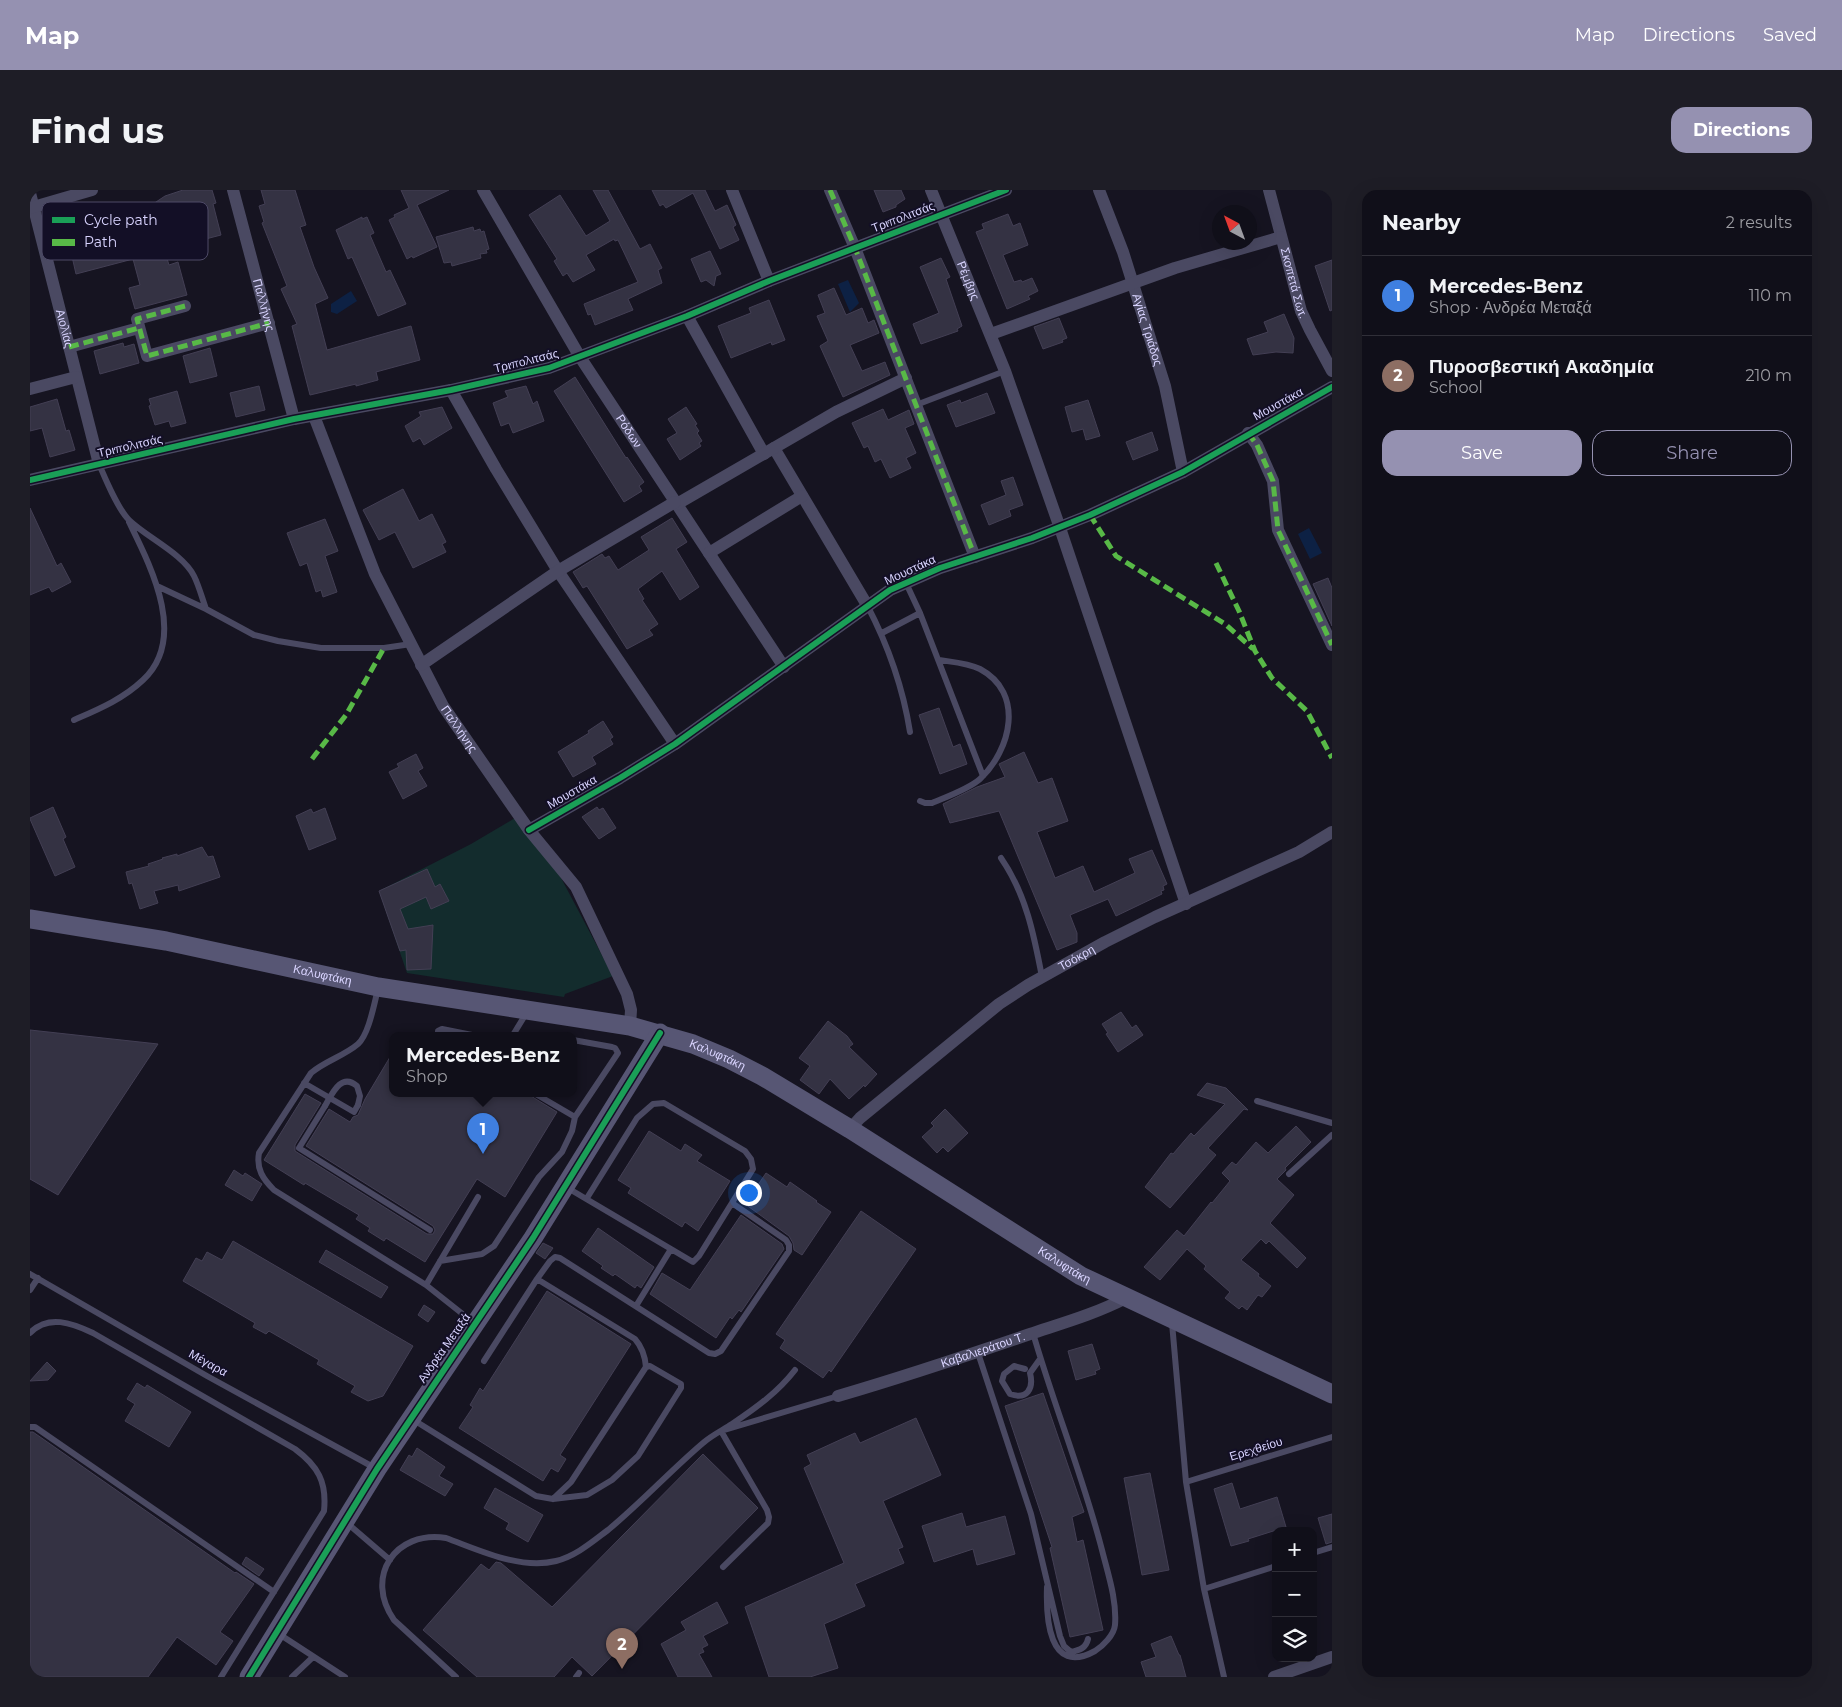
<!DOCTYPE html>
<html lang="en">
<head>
<meta charset="utf-8">
<style>
  body { margin:0; font-family:Montserrat,sans-serif; background:#1e1d26; color:#f1f3f6 }
  .controls { position:absolute; right:15px; bottom:15px; display:grid; overflow:hidden; border-radius:10px; box-shadow:0 5px 20px #0002 }
  .controls button { width:45px; height:45px; display:grid; place-items:center; padding:0; border:0; border-bottom:1px solid #302f38; background:#100f19; color:#f1f3f6; font:25px sans-serif }
  .compass { position:absolute; left:1182px; top:15px; width:45px; height:45px; border-radius:50%; background:#100f19; box-shadow:0 5px 20px #0002; rotate:319deg }
  .you { position:absolute; left:718px; top:1002px; width:18px; height:18px; margin:-12px; border:4px solid #fff; border-radius:50%; background:#1a73e8; box-shadow:0 0 0 8px #1a73e833 }
  .badge { display:grid; place-items:center; width:32px; height:32px; border-radius:50%; background:#9591b1; color:#fff; font-size:16px; font-weight:700 }
  .pin { position:absolute; translate:-50% -41px; filter:drop-shadow(0 1px 2px #0008) }
  .pin::after { content:''; position:absolute; top:26px; width:18px; height:15px; background:inherit; clip-path:polygon(0 0,100% 0,50% 100%) }
  .popup { position:absolute; left:359px; top:842px; width:188px; height:65px; box-sizing:border-box; display:grid; place-content:center; border-radius:10px; background:#100f19; filter:drop-shadow(0 1px 4px #0005); font-size:16px; white-space:nowrap; color:#9c9ca2 }
  .popup b { font-size:19px; color:#f1f3f6 }
  .popup::after { content:''; position:absolute; left:50%; top:100%; margin-left:-10px; border:10px solid transparent; border-top-color:#100f19 }
  .list { margin:0; padding:0; list-style:none }
  h2 { display:flex; justify-content:space-between; align-items:center; height:65px; margin:0; padding:0 20px; font-size:21px }
  h2 small { font-size:16px; font-weight:400; color:#9c9ca2 }
  .list li { display:grid; grid-template-columns:32px 1fr auto; gap:15px; align-items:center; box-sizing:border-box; height:80px; padding:0 20px; border-top:1px solid #302f38 }
  .list b { display:block; font-size:19px; white-space:nowrap }
  .list p { margin:0; font-size:16px; white-space:nowrap; color:#9c9ca2 }
  .list em { font-size:16px; font-style:normal; color:#9c9ca2 }
  .actions { display:flex; gap:10px; padding:15px 20px }
  .actions a { flex:1; padding:11px 0; border:1px solid #9591b1; border-radius:15px; text-align:center; font-size:18px; color:#9591b1 }
  .actions .main { background:#9591b1; color:#fff }
  .icon { flex:none; width:28px; height:28px; fill:none; stroke:currentColor; stroke-width:2; stroke-linecap:round; stroke-linejoin:round }
  .map { position:relative; flex:none; width:1302px; height:1487px; overflow:hidden; border-radius:15px }
  header { display:flex; align-items:center; gap:30px; box-sizing:border-box; height:70px; padding:0 25px; background:#9591b1; color:#fff }
  header strong { font-size:24px }
  nav { display:flex; gap:28px; margin-inline-start:auto; font-size:18px }
  .intro { display:flex; align-items:center; justify-content:space-between; box-sizing:border-box; height:120px; padding:0 30px }
  h1 { margin:0; font-size:35px }
  .button { padding:12px 22px; border-radius:15px; background:#9591b1; color:#fff; font-size:18px; font-weight:700 }
  main { display:flex; gap:30px; padding:0 30px }
  aside { flex:1; background:#100f19; border-radius:15px; box-shadow:0 5px 20px #0002 }
  .map>svg:first-child { display:block }
  .green { fill:#132c2d }
  .water { fill:#0d2144 }
  .building { fill:#343243; stroke:#433f54 }
  .lines { fill:none; stroke-linecap:round; stroke-linejoin:round }
  .lane { stroke:#4a4962; stroke-width:6 }
  .street { stroke:#4a4962; stroke-width:12 }
  .secondary { stroke:#575674; stroke-width:19 }
  .lane-bridge { stroke:#4a4962; stroke-width:6 }
  .quiet { stroke:#58b947; stroke-width:5; stroke-dasharray:10 5; stroke-linecap:butt }
  .cycleway-casing { stroke:#130f26; stroke-width:9 }
  .cycleway { stroke:#1a9f57; stroke-width:6 }
  .labels { text-anchor:middle; stroke-width:4; stroke-linejoin:round; paint-order:stroke }
  .street-label { font-size:12px; fill:#d9d4ff; stroke:#130f26 }
  .key { fill:#130f26; stroke:#4e4a67; stroke-width:1 }
  .key-label { font-size:14px; fill:#d9d4ff }
</style>
</head>
<body>
<header>
<strong>Map</strong>
<nav><a>Map</a><a>Directions</a><a>Saved</a></nav>
</header>
<div class="intro"><h1>Find us</h1><a class="button">Directions</a></div>
<main>
<div class="map">
<svg width="1302" height="1487" viewBox="0 0 1302 1487">
  <rect width="100%" height="100%" fill="#161421"/>
  <path class="green" d="M485 628 530 686 583 786 535 804 534 807 377 783 349 701 441 654Z"/>
  <path class="water" d="M818 90 829 113 820 122 808 94Z
    M321 101 327 111 307 124 301 122V114Z
    M1279 338 1292 363 1280 369 1268 344Z"/>
  <path class="building" d="M153 0H182L186 13 183 14 191 45 164 52 160 39 158 38 131 49 139 75 148 72 157 105 105 119 99 98 110 95 103 69 46 84 41 62 46 58 44 50 50 49 49 44 73 38 75 47 125 32 123 26 128 25 123 14 135 6Z
    M231 0H265L276 35 270 37 284 77 298 108 285 114 297 160 381 136 390 170 346 182 348 190 326 196V194L280 205 262 136 267 134 251 99 257 96 232 33 234 32 229 16 235 14Z
    M371 0H419L387 15 407 57 383 68 382 66 377 69 359 30 365 27 364 25 379 18Z
    M563 0H578L610 59 620 54 632 78 628 80 632 93 598 109 603 120 565 135 561 124 558 125 554 114 608 92 588 50 585 51 584 49 556 65 565 80 543 92 537 83 533 86 524 71 527 69 499 25 530 5 556 46 580 31Z
    M622 0H675L685 21 697 15 706 35 703 37 709 50 690 59 663 3 636 18 633 14 630 16Z
    M844 0H871L875 9 866 15V17L853 22Z
    M978 24 983 36 990 33 998 55 973 65 984 92 991 90 992 92 1002 88 1008 101 998 106 1000 109 977 119 946 42 954 39 952 34Z
    M332 27V29L337 27 344 43 340 45 356 82 360 80 376 114 348 126 322 67 318 69 306 40Z
    M443 37 444 41 450 39 451 42 454 41 459 59 456 60 457 63 450 64 451 68 422 76 421 72 414 73 406 47Z
    M680 61 691 84 686 86 684 96 676 90 671 92 661 69Z
    M911 68 920 87 916 89 932 136 927 139 928 141 891 154 883 134 909 123 890 77Z
    M1302 70V120L1300 121 1285 76Z
    M804 98 816 125 832 118 838 133 844 130 849 143 820 155 832 181 855 172 860 185 813 207 790 156 798 151 787 126 795 123 788 105Z
    M739 110 755 150 742 155 741 152 701 168 688 136 721 123 719 118Z
    M1254 124 1264 148 1263 163 1246 162 1223 165 1217 149 1238 142 1234 132Z
    M1029 128 1037 148 1032 150 1033 152 1013 159 1004 137Z
    M93 153 94 157 104 154 109 173 70 184 64 161Z
    M180 158 187 186 160 193 153 166Z
    M545 187 596 268 597 267 614 292 609 296 612 301 594 312 524 201Z
    M229 196 235 220 206 227 200 203Z
    M496 196 503 214 507 211 514 231 483 243 479 233 471 236 463 213 478 207 475 201Z
    M147 201 156 233 141 237 139 231 125 235 119 216 121 215 119 209Z
    M957 203 965 223 926 237 917 215 930 210 931 213Z
    M27 209 36 241 39 240 45 260 20 267 12 238 0 241V217Z
    M1058 210 1070 246 1056 250 1053 239 1042 242 1035 217Z
    M412 217 422 238 394 255 390 248 383 252 375 236 391 226 389 222Z
    M656 217 667 234 665 235 669 241 667 243 672 251 669 253 671 256 650 270 637 249 647 243 638 229Z
    M853 219 858 230 879 220 884 234 875 238 886 263 876 268 881 278 860 288 851 269 845 272 838 256 834 258 822 233Z
    M1122 242 1128 260 1103 270 1096 252Z
    M983 287 993 315 979 320 981 326 959 335 951 315 976 305 971 291Z
    M373 299 389 331 402 324 416 352 412 354 416 362 383 378 365 342 349 350 333 320Z
    M0 318 27 376 31 373 41 392 22 402 19 397 0 405Z
    M642 328 657 352 646 359 669 397 650 410 632 381 608 399 614 409 612 410 628 434 619 440 623 445 597 459 557 396 553 398 543 382 572 364 575 368 579 366 588 380 619 360 611 347Z
    M295 329 308 361 295 366 307 402 293 407 291 400 286 402 277 373 270 376 257 343Z
    M1298 388 1302 398V436L1283 394Z
    M909 518 923 557 930 554 937 574 910 584 889 525Z
    M573 531 583 547 580 549 583 554 562 567 566 574 543 587 528 562 559 543 558 541Z
    M994 562 1008 593 1022 588 1038 631 1007 642 1025 688 1053 676 1064 702 1105 683 1099 669 1122 660 1137 694 1133 696 1134 700 1131 701 1132 704 1086 726 1078 709 1040 725 1047 743V752L1027 760 969 621 920 633 913 614 947 597 975 587 969 574Z
    M386 564 393 578 388 581 397 596 373 609 359 582 369 577 367 574Z
    M23 617 36 647 33 649 45 677 25 686 0 629V628Z
    M567 617 569 620 573 618 586 638 569 649 552 627Z
    M295 618 306 649 279 660 266 626 281 619 283 623Z
    M172 657 178 667 183 666 190 687 149 701 148 695 124 701 128 713 110 719 102 693 99 694 96 682 119 676 118 674 133 669 132 668 147 664V666Z
    M397 679 405 697 410 694 419 711 401 719 396 707 370 719 378 739 403 735 401 779 377 780 376 760 370 761 349 701Z
    M1091 822 1102 838 1106 835 1113 845 1088 862 1076 844 1078 843 1072 834Z
    M798 831 817 846 823 854 819 857 847 884 835 897 834 895 819 909 800 889 789 904 770 890 780 876 769 868Z
    M0 840 128 854 28 1005 0 989Z
    M363 862V903H496L527 922 475 1007 447 989 395 1072 356 1048 354 1051 338 1041 340 1038 326 1029 329 1025 275 993 274 995 234 970 275 904 291 913 265 955V961L397 1044H403L405 1040 403 1036 276 956 299 919 320 932 323 927 328 925 335 909Z
    M1177 893 1196 898 1218 920 1214 919 1178 958 1186 965 1140 1018 1115 997 1141 963 1143 964 1161 943 1164 946 1195 914 1167 905Z
    M915 919 938 943 918 962 913 957 907 963 892 947 904 936 901 933Z
    M1266 936 1281 952 1255 978 1256 980 1247 989 1264 1005 1240 1033 1276 1068 1267 1078 1239 1051 1236 1054 1231 1049 1211 1070 1229 1084 1228 1086 1241 1096 1232 1107 1228 1105 1217 1120 1212 1116 1209 1119 1195 1108 1200 1102 1174 1079 1176 1076 1157 1059 1130 1090 1114 1077 1147 1040 1154 1046 1181 1012 1182 1013 1200 991 1192 983 1202 972 1206 975 1226 952 1238 963Z
    M619 941 651 961 655 954 672 965 667 971 700 991 668 1041 655 1032 652 1037 598 1003 601 998 588 990Z
    M204 980 213 986 215 983 232 994 222 1011 195 995Z
    M736 983 757 997 760 992 787 1011 786 1012 801 1022 772 1065 764 1060 763 1053 759 1046 715 1014Z
    M831 1021 886 1059 801 1182 799 1180 793 1188 750 1158 755 1150 746 1144Z
    M711 1025 752 1054 754 1059 711 1122 709 1120 702 1129 700 1127 686 1148 620 1104 632 1083 660 1100Z
    M568 1038 624 1077 611 1098 607 1095 605 1098 585 1084 583 1086 571 1078 573 1076 552 1061Z
    M203 1051 383 1156 353 1206 338 1211 321 1202 325 1196 287 1174 289 1170 239 1141 236 1144 223 1137 225 1133 153 1091 166 1068 172 1071 177 1062 192 1070Z
    M513 1053 523 1058 515 1069 506 1063Z
    M296 1060 358 1097 351 1108 289 1072Z
    M517 1101 601 1154 530 1265 536 1269 528 1282 521 1278 513 1291 429 1238 443 1217 440 1215 450 1198 453 1201Z
    M394 1115 405 1122 398 1132 388 1125Z
    M1062 1154 1070 1179 1065 1181 1066 1184 1046 1190 1038 1161Z
    M17 1172 26 1181 18 1190 0 1191Z
    M107 1193 115 1198 117 1195 161 1222 139 1257 95 1231 105 1214 97 1209Z
    M1013 1203 1054 1322 1042 1327 1047 1352 1053 1350 1073 1440 1040 1447 1020 1358 1022 1357 975 1216Z
    M886 1228 911 1285 853 1311 873 1357 868 1359 874 1373 825 1394 835 1416 794 1434 808 1478 780 1487H739L715 1417 814 1373 774 1278 781 1274 777 1265 825 1243 830 1253Z
    M0 1242H3L205 1383 206 1382 224 1394 190 1442 203 1451 186 1475 147 1447 118 1487H0Z
    M387 1258 415 1277 409 1286 423 1294 415 1306 370 1280 379 1265 382 1267Z
    M673 1264 728 1318 562 1486 542 1467 524 1487H447L393 1440 451 1374 459 1380 466 1372 471 1373 522 1417Z
    M1120 1283 1139 1380 1112 1385 1094 1288Z
    M1202 1293 1210 1319 1247 1307 1256 1337 1218 1349 1219 1351 1201 1356 1184 1299Z
    M465 1298 513 1325 498 1352 476 1339 479 1333 454 1318Z
    M932 1323 936 1337 975 1326 985 1364 947 1375 943 1359 904 1372 892 1336Z
    M1302 1324V1352L1296 1354 1288 1328Z
    M216 1367 234 1379 229 1386 212 1374Z
    M687 1412 698 1433 673 1446 678 1455 672 1458 674 1462 669 1464 682 1487H648L631 1454 656 1440 651 1432Z
    M1141 1446 1149 1465H1150L1156 1487H1116L1111 1472 1126 1467 1121 1454Z"/>
  <g class="lines">
    <path class="lane" d="M886 215 975 181
      M69 274C76 290 88 320 100 331 118 348 153 364 164 386 169 396 172 408 176 419L224 445 248 451 291 458H354L381 454
      M876 393 890 423 953 586
      M127 396 176 419
      M837 415C858 455 873 498 880 542
      M852 443 890 423
      M44 530C69 519 93 509 113 490 158 448 121 377 99 332
      M890 611 895 613H902C916 607 939 599 950 589 981 560 995 503 950 479 938 473 922 472 909 470
      M971 668C996 704 1004 745 1012 787
      M348 799C344 814 339 844 328 854 314 866 295 871 281 883L229 963C226 979 233 989 244 1000L396 1095 444 1133
      M408 845V841L412 839 442 845
      M483 845 497 822
      M515 845H517
      M274 893 324 922 328 915
      M504 903 545 927
      M1227 911 1302 933
      M295 916 269 958 400 1040
      M1259 984 1302 945
      M536 997 663 1072 669 1066 723 979 721 969 715 961 634 913 623 914 607 928 557 1008
      M410 1071 452 1064 464 1056 509 987 532 962 542 941 545 927 588 863 585 858 582 857 543 850
      M0 1084 177 1186 345 1278
      M507 1089 605 1149C612 1157 615 1165 616 1177
      M396 1095 448 1007
      M0 1100 8 1088
      M606 1116 641 1059
      M1142 1133 1156 1292 1174 1399 1194 1487
      M0 1143C18 1124 42 1133 63 1143L265 1259C288 1276 297 1292 294 1321L191 1487
      M1003 1143C1024 1216 1053 1286 1072 1360 1078 1384 1087 1410 1085 1435 1084 1445 1073 1456 1065 1461 1018 1487 1016 1426 1017 1397
      M948 1163 1001 1324 1030 1446 1034 1456 1041 1462C1050 1460 1056 1458 1058 1449
      M454 1171 507 1089 520 1071 525 1067 530 1068 679 1163 685 1164 691 1161 759 1061V1055L756 1050 702 1013
      M995 1179 984 1176 974 1184 972 1191 980 1204C997 1210 1004 1199 1000 1183L1010 1169
      M382 1229 506 1306 523 1309 557 1305 582 1290 608 1266 651 1198V1194L620 1176 616 1177 541 1292 523 1309
      M0 1237H5L244 1402
      M1156 1292 1302 1247
      M317 1333 360 1370
      M1283 1363 1302 1357
      M693 1377 738 1333 739 1327 737 1320 691 1241 808 1206
      M1174 1399 1246 1376
      M249 1444 315 1487
      M262 1487 283 1467
      M426 1487 364 1430C334 1387 365 1340 416 1348 449 1360 490 1380 526 1371 546 1366 562 1352 578 1340 612 1312 640 1281 673 1253 682 1245 693 1240 702 1234 726 1218 748 1202 765 1180
      M546 1487 549 1483"/>
    <g class="street">
      <path id="s1" d="M203 0 264 229"/>
      <path id="s2" d="M453 0 550 167 754 477"/>
      <path d="M702 0 739 91"/>
      <path d="M800 0 825 58 945 367"/>
      <path id="s3" d="M901 0 975 181 1030 338 1156 714"/>
      <path id="s4" d="M1069 0 1093 62 1135 196 1153 282"/>
      <path id="s5" d="M1239 0 1271 121 1280 140 1302 181"/>
      <path id="s6" d="M0 3 69 274"/>
      <path d="M0 18 62 0"/>
      <path d="M155 116 107 129 117 166 239 133"/>
      <path d="M657 126 734 264"/>
      <path d="M961 144 1145 78 1251 47"/>
      <path d="M39 157 109 138"/>
      <path d="M0 199 46 187"/>
      <path d="M421 200 466 279 528 381 645 554"/>
      <path id="s7" d="M284 226 345 384 413 516 499 640 546 697 597 804 601 820 600 836"/>
      <path d="M1218 243 1227 255 1243 291 1248 340 1302 455"/>
      <path d="M744 258 837 415"/>
      <path d="M0 290 264 229 421 200 519 178 657 126 739 91 976 0"/>
      <path d="M647 314 806 222 876 188"/>
      <path d="M679 363 772 306"/>
      <path d="M391 475 528 381 645 312"/>
      <path d="M499 640 590 588 645 554 860 400 910 378 1002 348 1060 325 1153 282 1302 197"/>
      <path id="s8" d="M820 939 830 928 969 814 998 795 1075 752 1125 727 1269 662 1302 642"/>
      <path id="s9" d="M808 1206C873 1187 936 1166 1000 1144 1033 1133 1065 1124 1096 1108"/>
      <path d="M1244 1487 1302 1467"/>
    </g>
    <g class="secondary">
      <path id="s10" d="M0 729 136 751 348 797 600 836 663 854 699 869 732 886 820 939 1051 1086 1302 1204"/>
      <path d="M219 1487 347 1279 503 1048 630 843"/>
    </g>
    <path class="lane-bridge" d="M295 916C302 904 311 882 327 896L330 906 328 915"/>
    <path class="quiet" d="M800 0 825 58 945 367
      M155 116 107 129 117 166 239 133
      M39 157 109 138
      M1218 243 1227 255 1243 291 1248 340 1302 455
      M1060 325 1086 366 1195 434 1223 459
      M1186 373 1209 421 1225 461 1242 488 1277 521 1302 568
      M282 569 316 525 354 458"/>
    <g class="cycleway-casing">
      <path id="cycleway" d="M0 290 264 229 421 200 519 178 657 126 739 91 976 0
        M499 640 590 588 645 554 860 400 910 378 1002 348 1060 325 1153 282 1302 197
        M219 1487 347 1279 503 1048 630 843"/>
    </g>
    <use href="#cycleway" class="cycleway"/>
  </g>
  <g class="labels">
    <g class="street-label">
      <text transform="translate(873 27) rotate(-21)" y="4">Τριπολιτσάς</text>
      <text dy="4" stroke="none"><textPath href="#s3" startOffset="98">Ρέμβης</textPath></text>
      <text dy="4" stroke="none"><textPath href="#s5" startOffset="96">Σκοπετά Σωτ.</textPath></text>
      <text dy="4" stroke="none"><textPath href="#s1" startOffset="119">Παλλήνης</textPath></text>
      <text dy="4" stroke="none"><textPath href="#s6" startOffset="140">Αιολίας</textPath></text>
      <text dy="4" stroke="none"><textPath href="#s4" startOffset="148">Αγίας Τριάδος</textPath></text>
      <text transform="translate(496 171) rotate(-14)" y="4">Τριπολιτσάς</text>
      <text transform="translate(1248 214) rotate(-29)" y="4">Μουστάκα</text>
      <text dy="4" stroke="none"><textPath href="#s2" startOffset="282">Ρόδων</textPath></text>
      <text transform="translate(100 256) rotate(-13)" y="4">Τριπολιτσάς</text>
      <text transform="translate(880 380) rotate(-25)" y="4">Μουστάκα</text>
      <text dy="4" stroke="none"><textPath href="#s7" startOffset="346">Παλλήνης</textPath></text>
      <text transform="translate(542 602) rotate(-30)" y="4">Μουστάκα</text>
      <text dy="4" stroke="none"><textPath href="#s8" startOffset="285">Τσόκρη</textPath></text>
      <text dy="4" stroke="none"><textPath href="#s10" startOffset="298">Καλυφτάκη</textPath></text>
      <text dy="4" stroke="none"><textPath href="#s10" startOffset="702">Καλυφτάκη</textPath></text>
      <text dy="4" stroke="none"><textPath href="#s10" startOffset="1108">Καλυφτάκη</textPath></text>
      <text transform="translate(414 1158) rotate(-55)" y="4">Ανδρέα Μεταξά</text>
      <text dy="4" stroke="none"><textPath href="#s9" startOffset="152">Καβαλιεράτου Τ.</textPath></text>
      <text transform="translate(178 1173) rotate(29)" y="4">Μέγαρα</text>
      <text transform="translate(1226 1259) rotate(-17)" y="4">Ερεχθείου</text>
    </g>
  </g>
  <rect x="12" y="12" width="166" height="58" rx="8" class="key"/>
  <rect x="22" y="27" width="23" height="6" fill="#1a9f57"/>
  <rect x="22" y="49" width="23" height="7" fill="#58b947"/>
  <g class="key-label">
    <text x="54" y="35">Cycle path</text>
    <text x="54" y="57">Path</text>
  </g>
</svg>
<div class="controls">
<button>+</button>
<button>−</button>
<button><svg class="icon" aria-label="layers" viewBox="0 0 24 24"><path d="M12 4l9 5-9 5-9-5zM3 14l9 5 9-5"/></svg></button>
</div>
<svg class="compass" viewBox="-18 -18 36 36"><path d="M0-13l5 13h-10z" fill="#e53935"/><path d="M0 13l5-13h-10z" fill="#9c9ca2"/></svg>
<div class="you"></div>
<div class="pin badge" style="left:453px;top:964px;background:#3f7fe0">1</div>
<div class="popup"><b>Mercedes-Benz</b>Shop</div>
<div class="pin badge" style="left:592px;top:1479px;background:#8d6e63">2</div>
</div>
<aside>
<h2>Nearby<small>2 results</small></h2>
<ul class="list">
<li><span class="badge" style="background:#3f7fe0">1</span><div><b>Mercedes-Benz</b><p>Shop · Ανδρέα Μεταξά</p></div><em>110 m</em></li>
<li><span class="badge" style="background:#8d6e63">2</span><div><b>Πυροσβεστική Ακαδημία</b><p>School</p></div><em>210 m</em></li>
</ul>
<div class="actions"><a class="main">Save</a><a>Share</a></div>
</aside>
</main>
</body>
</html>
